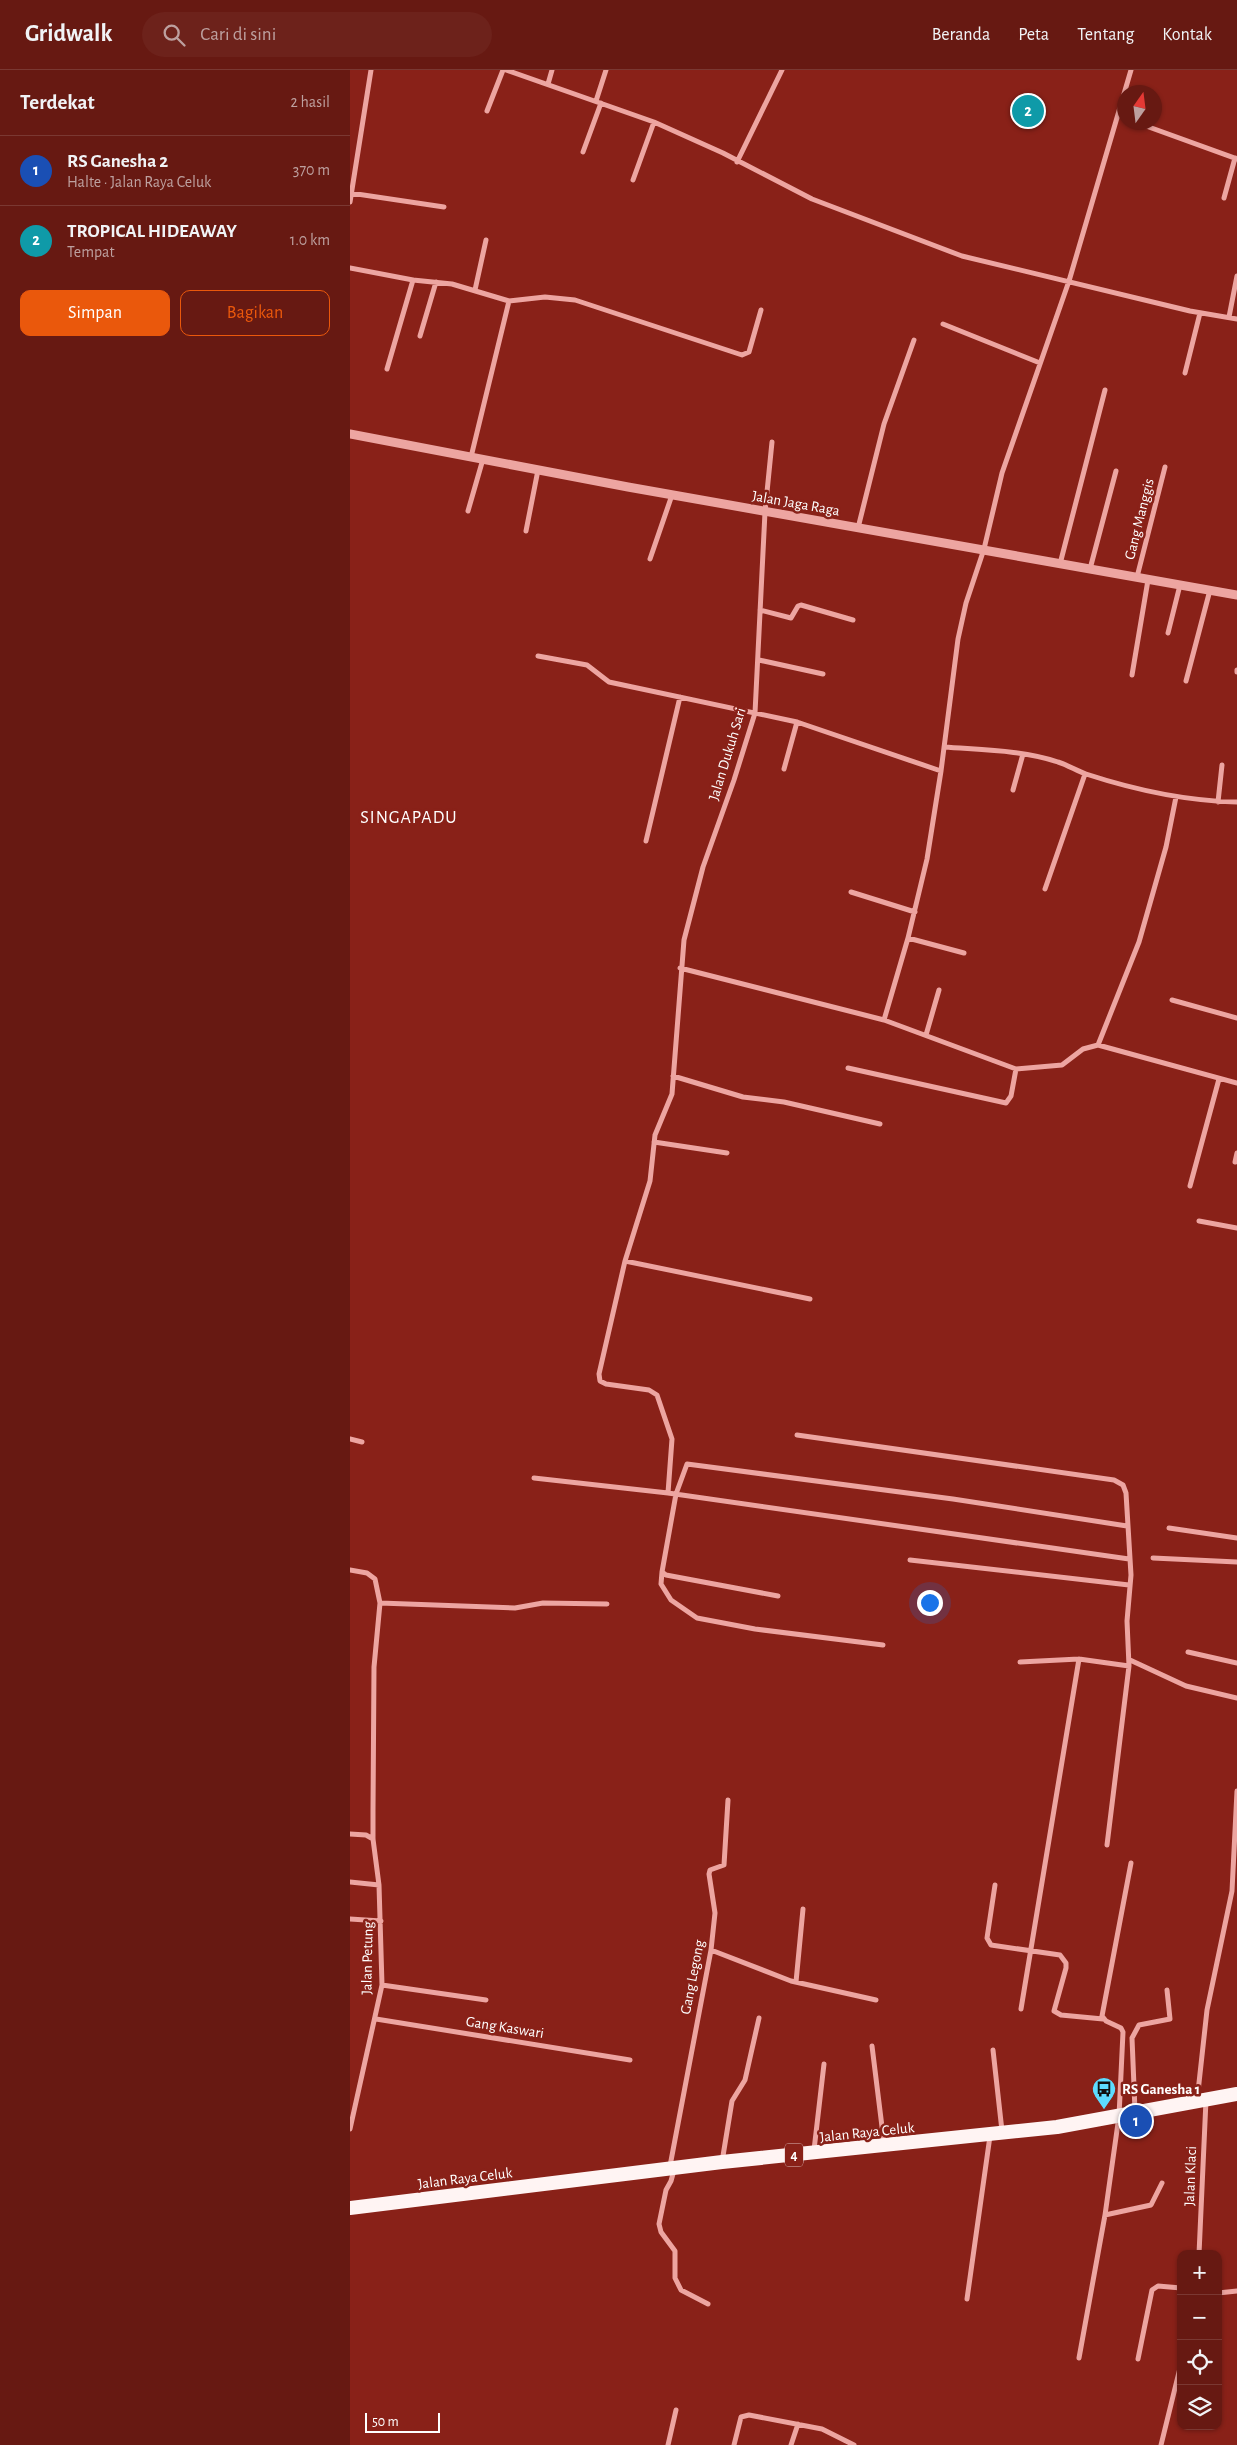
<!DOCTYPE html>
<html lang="id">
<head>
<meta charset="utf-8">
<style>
  body { margin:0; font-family:"Alegreya Sans",sans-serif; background:#6d221b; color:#f1f3f6 }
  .controls { position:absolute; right:15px; bottom:15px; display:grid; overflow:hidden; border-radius:10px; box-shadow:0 1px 4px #0004 }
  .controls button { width:45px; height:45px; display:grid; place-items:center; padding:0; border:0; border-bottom:1px solid #7a3832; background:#671912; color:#f1f3f6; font:25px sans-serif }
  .compass { position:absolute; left:767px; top:15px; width:45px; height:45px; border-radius:50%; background:#671912; box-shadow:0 1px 4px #0004; rotate:14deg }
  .scale { position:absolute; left:15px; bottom:12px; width:75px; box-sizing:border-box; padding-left:5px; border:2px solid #fff; border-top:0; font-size:14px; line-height:18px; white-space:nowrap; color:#fff; -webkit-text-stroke:4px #892118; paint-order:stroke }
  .you { position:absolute; left:579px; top:1532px; width:18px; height:18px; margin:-12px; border:4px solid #fff; border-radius:50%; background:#1a73e8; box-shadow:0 0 0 8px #1a73e833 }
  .badge { display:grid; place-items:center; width:32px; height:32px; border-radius:50%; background:#ea580c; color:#fff; font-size:16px; font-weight:700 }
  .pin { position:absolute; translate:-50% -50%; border:2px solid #fff; box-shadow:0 1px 5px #0006 }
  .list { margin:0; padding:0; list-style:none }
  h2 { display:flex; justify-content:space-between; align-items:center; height:65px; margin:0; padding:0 20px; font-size:21px }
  h2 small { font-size:16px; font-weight:400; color:#bda09f }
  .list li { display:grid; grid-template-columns:32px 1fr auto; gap:15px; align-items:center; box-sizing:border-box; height:70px; padding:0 20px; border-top:1px solid #7a3832 }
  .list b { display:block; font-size:19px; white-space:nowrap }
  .list p { margin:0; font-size:16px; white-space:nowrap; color:#bda09f }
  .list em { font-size:16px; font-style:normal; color:#bda09f }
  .actions { display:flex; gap:10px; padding:15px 20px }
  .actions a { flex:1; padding:11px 0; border:1px solid #ea580c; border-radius:10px; text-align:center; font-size:18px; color:#ea580c }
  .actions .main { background:#ea580c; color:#fff }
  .icon { flex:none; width:28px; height:28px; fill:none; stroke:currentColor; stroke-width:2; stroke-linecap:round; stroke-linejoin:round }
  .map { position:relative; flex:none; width:887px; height:2375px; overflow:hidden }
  header { display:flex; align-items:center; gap:30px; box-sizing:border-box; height:70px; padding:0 25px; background:#671912; border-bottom:1px solid #7a3832 }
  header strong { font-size:24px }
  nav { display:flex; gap:28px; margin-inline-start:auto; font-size:18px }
  .search { width:350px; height:45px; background:#6d221b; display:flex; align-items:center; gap:12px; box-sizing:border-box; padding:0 18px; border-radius:28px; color:#bda09f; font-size:19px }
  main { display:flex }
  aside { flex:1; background:#671912 }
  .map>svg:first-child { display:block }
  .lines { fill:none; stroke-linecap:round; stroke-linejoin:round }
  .minor { stroke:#eda5a1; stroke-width:5 }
  .tertiary { stroke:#eda5a1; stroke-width:9 }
  .trunk { stroke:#fff4f3; stroke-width:14 }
  .labels { text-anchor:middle; stroke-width:5; stroke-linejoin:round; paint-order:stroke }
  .shield { fill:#892118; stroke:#dcbcba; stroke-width:1 }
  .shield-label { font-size:14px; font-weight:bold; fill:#fff }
  .street-label { font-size:15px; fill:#fff; stroke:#892118 }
  .poi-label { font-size:15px; font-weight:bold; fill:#fff; stroke:#892118; text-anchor:start }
  .quarter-label { font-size:18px; letter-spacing:1px; fill:#fff; stroke:#892118 }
</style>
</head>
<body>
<header>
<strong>Gridwalk</strong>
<div class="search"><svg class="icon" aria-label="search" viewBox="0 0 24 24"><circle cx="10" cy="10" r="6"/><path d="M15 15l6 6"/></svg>Cari di sini</div>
<nav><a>Beranda</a><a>Peta</a><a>Tentang</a><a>Kontak</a></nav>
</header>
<main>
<aside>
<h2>Terdekat<small>2 hasil</small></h2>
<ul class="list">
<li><span class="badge" style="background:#1a4fb4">1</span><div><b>RS Ganesha 2</b><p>Halte · Jalan Raya Celuk</p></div><em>370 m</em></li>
<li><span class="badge" style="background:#0f9aa8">2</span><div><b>TROPICAL HIDEAWAY</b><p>Tempat</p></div><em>1.0 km</em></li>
</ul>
<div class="actions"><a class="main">Simpan</a><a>Bagikan</a></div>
</aside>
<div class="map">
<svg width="887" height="2375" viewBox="0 0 887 2375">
  <rect width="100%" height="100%" fill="#892118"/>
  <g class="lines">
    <path class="minor" d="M156 0 304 52 373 83 462 129 612 186 840 241 887 249
      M198 14 202 0
      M246 31 256 0
      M137 41 153 0
      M785 52 887 89
      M233 82 251 33
      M387 92 432 0
      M283 110 304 52
      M0 123 94 137
      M874 128 885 88
      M0 132 21 0
      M0 198 63 210 102 214 159 231 195 227 225 230 392 285 399 282 411 240
      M125 220 136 170
      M879 247 887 206
      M593 254 690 293
      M70 266 86 212
      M37 299 63 210
      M835 303 850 243
      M121 387 159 231
      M118 441 133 389
      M508 458 534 354 564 270
      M176 461 188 400
      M300 489 322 425
      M710 494 755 320
      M740 499 766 401
      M787 507 815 397
      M410 540 441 548 448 536 451 535 503 550
      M818 563 830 515
      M188 586 237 595 259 612 447 652 591 701
      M409 590 473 604
      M887 602V600
      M782 605 798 510
      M836 611 860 520
      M594 677C632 680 672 680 708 692 718 695 727 701 736 704 785 720 836 731 887 732
      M434 699 447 652
      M663 720 673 684
      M868 732 872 695
      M296 771 330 627
      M695 819 735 704
      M501 822 565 842
      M558 868 614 883
      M330 898 534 950 666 999 712 995 733 979 748 975 887 1013
      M822 930 887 948
      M534 950 558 868 577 789 591 701 608 569 616 533 634 479 652 403 719 211 781 0
      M576 965 589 920
      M748 975 789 872 816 777 826 727
      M498 998 656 1033 661 1026 666 999
      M323 1006 393 1027 434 1032 530 1054
      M304 1072 377 1083
      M885 1092 887 1083
      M840 1116 869 1009
      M849 1151 887 1158
      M275 1191 460 1229
      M447 1365 764 1410 773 1415 776 1423 781 1505 777 1551 779 1596 729 1589 670 1592
      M0 1369 12 1372
      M184 1408 318 1423 779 1489
      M318 1423 322 1369 307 1325 299 1320 256 1314 250 1311 249 1304 275 1191 300 1111 305 1065 322 1024 334 870 353 797 384 710 405 643 415 442 422 372
      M819 1458 887 1468
      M803 1488 887 1492
      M560 1490 779 1515
      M0 1500 17 1503 25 1509 30 1533 24 1597 23 1741V1769L29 1815 32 1915 0 2059
      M312 1502 311 1514 321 1530 347 1548 405 1559 533 1575
      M428 1526 316 1505 312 1502 326 1424 337 1394 603 1429 777 1456
      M30 1533 165 1538 193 1533 257 1534
      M838 1582 887 1593
      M780 1590 836 1616 887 1628
      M0 1764 16 1765 23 1769
      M757 1775 779 1596
      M0 1812 29 1815
      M645 1815 637 1868 641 1875 710 1885 716 1893V1898L704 1941 711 1945 753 1949
      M0 1849 31 1851
      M361 1880 441 1911 526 1930
      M446 1912 453 1839
      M32 1915 136 1930
      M671 1939 729 1589
      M26 1949 280 1990
      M522 1976 534 2073
      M643 1980 652 2061
      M847 2031 857 1940 882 1821 887 1721
      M785 2041 782 1968 789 1955 820 1949 817 1920
      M464 2080 474 1994
      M372 2092 382 2031 395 2010 409 1948
      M320 2096 361 1880 365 1843 359 1804 360 1800 374 1795 378 1730
      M324 2100 321 2111 316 2120 309 2154 311 2162 325 2181V2208L331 2220 358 2234
      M755 2145 801 2135 812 2113
      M849 2184 856 2030
      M868 2223 887 2221
      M617 2229 640 2066
      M729 2288 755 2145 769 2046 773 1962 771 1958 756 1951 752 1946 781 1793
      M788 2289 802 2220 808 2216 831 2218
      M318 2375 326 2340
      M384 2375 391 2347 399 2345 472 2359 504 2375
      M441 2375 448 2354
      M811 2375 831 2294"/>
    <path class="tertiary" d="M0 364 278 417 887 525"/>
    <path class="trunk" d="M0 2138 372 2092 707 2057 887 2024"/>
  </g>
  <defs>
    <g id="bus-pin" transform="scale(1.25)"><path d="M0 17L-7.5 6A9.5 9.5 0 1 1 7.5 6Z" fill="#5ddbff" stroke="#892118"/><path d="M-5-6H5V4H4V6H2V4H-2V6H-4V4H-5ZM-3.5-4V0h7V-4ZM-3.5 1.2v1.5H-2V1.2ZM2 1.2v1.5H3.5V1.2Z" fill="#111"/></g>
  </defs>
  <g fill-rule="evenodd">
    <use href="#bus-pin" x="754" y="2019"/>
  </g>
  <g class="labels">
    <rect class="shield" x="435" y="2073.5" width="18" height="23" rx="4"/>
    <g class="shield-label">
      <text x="444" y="2090">4</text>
    </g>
    <g class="street-label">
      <text transform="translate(446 433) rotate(10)" y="5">Jalan Jaga Raga</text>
      <text transform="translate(789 449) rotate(-76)" y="5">Gang Manggis</text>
      <text transform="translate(377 684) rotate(-73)" y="5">Jalan Dukuh Sari</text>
      <text transform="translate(17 1888) rotate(-89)" y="5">Jalan Petung</text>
      <text transform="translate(342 1907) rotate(-79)" y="5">Gang Legong</text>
      <text transform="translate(155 1957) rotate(9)" y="5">Gang Kaswari</text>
      <text transform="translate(517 2062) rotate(-6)" y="5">Jalan Raya Celuk</text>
      <text transform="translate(840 2106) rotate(-88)" y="5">Jalan Klaci</text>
      <text transform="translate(115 2108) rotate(-7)" y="5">Jalan Raya Celuk</text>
    </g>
    <g class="poi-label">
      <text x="772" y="2024">RS Ganesha 1</text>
    </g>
    <g class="quarter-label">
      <text x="59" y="753">SINGAPADU</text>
    </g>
  </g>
</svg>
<div class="controls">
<button>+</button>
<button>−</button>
<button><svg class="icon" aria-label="locate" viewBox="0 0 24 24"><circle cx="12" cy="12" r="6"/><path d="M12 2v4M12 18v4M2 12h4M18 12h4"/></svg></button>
<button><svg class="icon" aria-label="layers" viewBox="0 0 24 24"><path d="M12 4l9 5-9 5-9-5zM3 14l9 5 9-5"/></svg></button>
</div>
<svg class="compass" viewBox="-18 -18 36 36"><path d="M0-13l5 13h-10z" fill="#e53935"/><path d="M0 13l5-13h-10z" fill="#bda09f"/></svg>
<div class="scale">50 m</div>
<div class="you"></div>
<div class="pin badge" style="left:786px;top:2051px;background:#1a4fb4">1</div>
<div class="pin badge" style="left:678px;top:41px;background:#0f9aa8">2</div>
</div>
</main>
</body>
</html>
